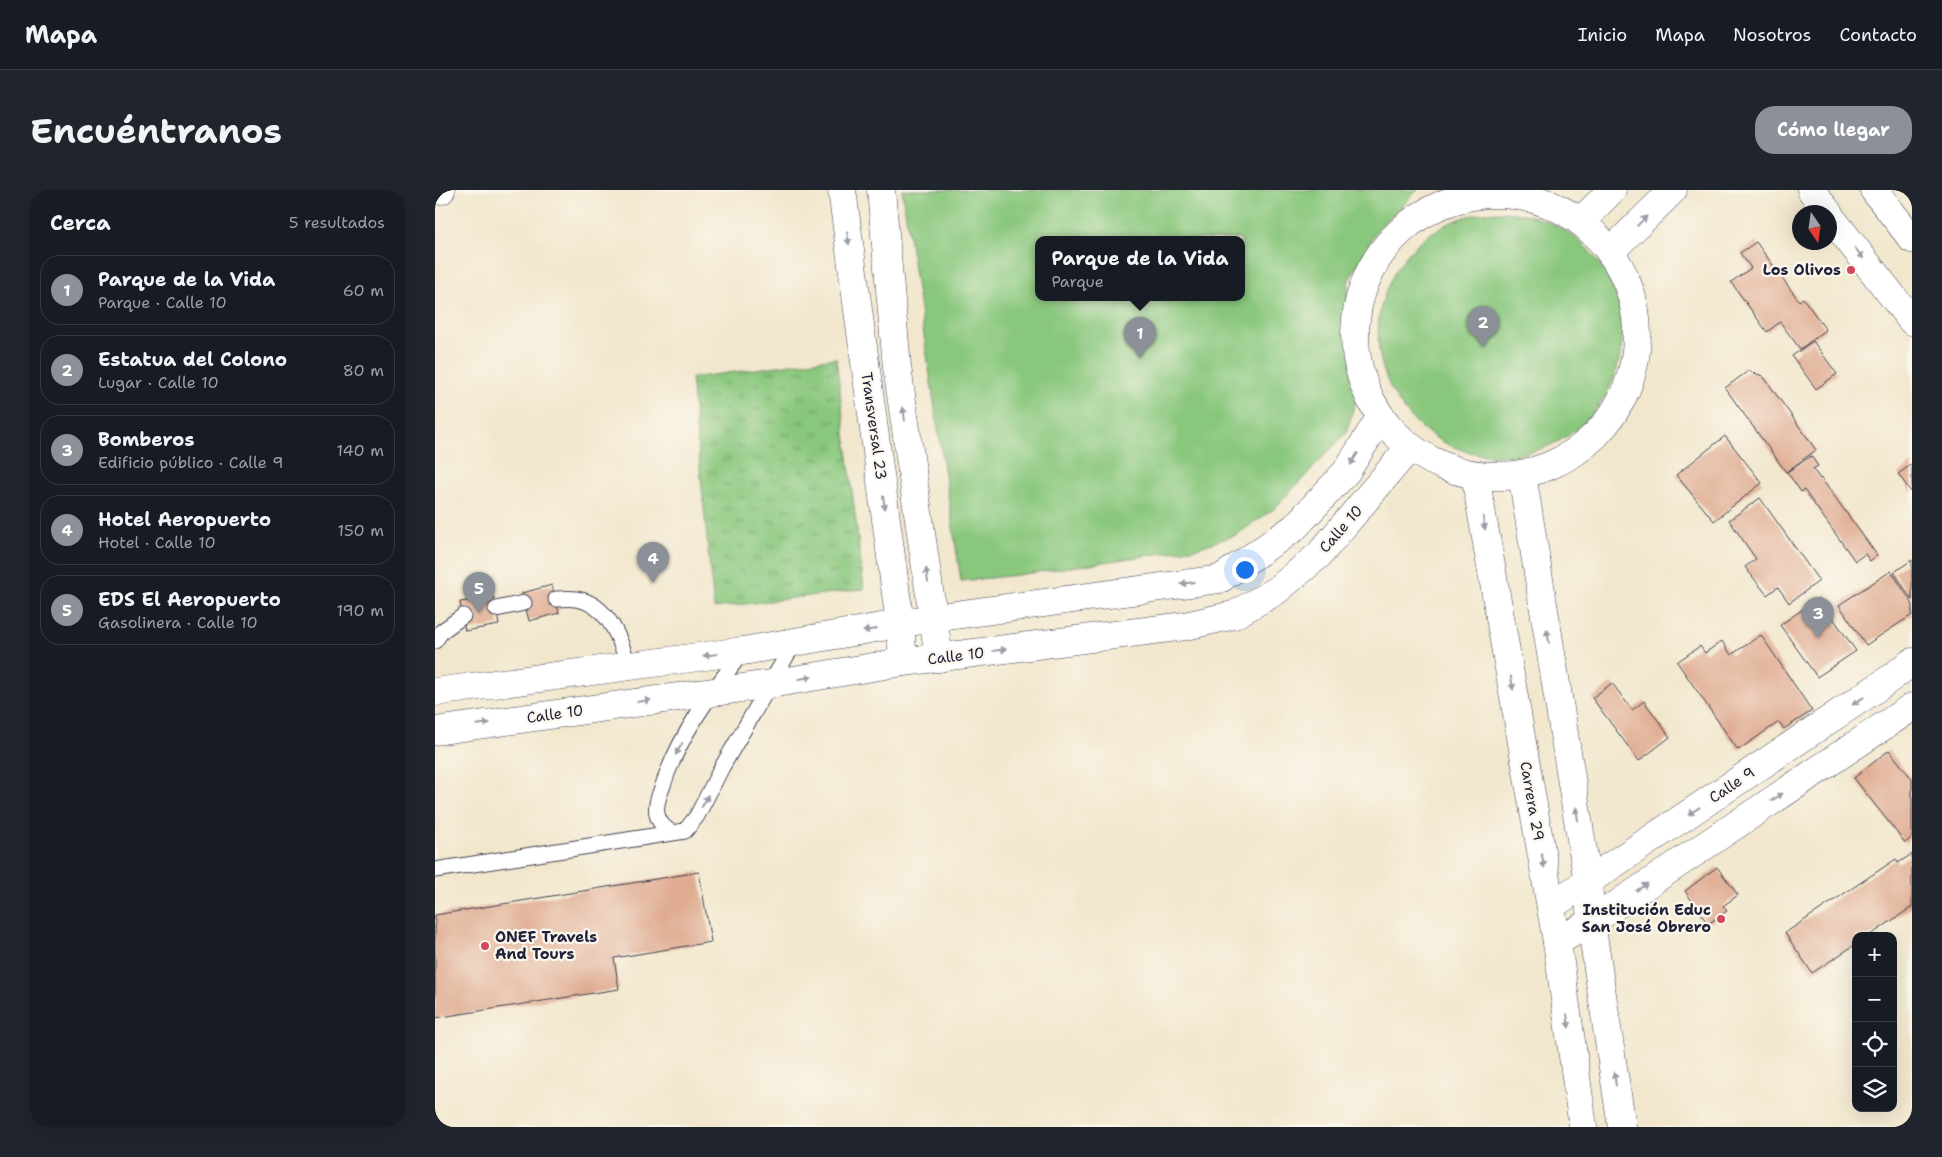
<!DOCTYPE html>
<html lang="es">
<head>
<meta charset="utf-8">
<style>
  body { margin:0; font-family:"Shantell Sans",sans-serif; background:#20242c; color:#f1f3f6 }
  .controls { position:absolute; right:15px; bottom:15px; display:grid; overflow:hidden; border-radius:10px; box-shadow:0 5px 20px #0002 }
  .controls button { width:45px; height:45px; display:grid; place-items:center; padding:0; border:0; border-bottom:1px solid #363941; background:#171b24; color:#f1f3f6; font:25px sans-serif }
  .compass { position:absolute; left:1357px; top:15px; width:45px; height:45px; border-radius:50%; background:#171b24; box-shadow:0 5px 20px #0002; rotate:167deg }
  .you { position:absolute; left:809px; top:379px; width:18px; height:18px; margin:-12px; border:4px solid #fff; border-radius:50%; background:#1a73e8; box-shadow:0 0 0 8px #1a73e833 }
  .badge { display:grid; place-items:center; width:32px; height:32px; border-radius:50%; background:#8c9099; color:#fff; font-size:16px; font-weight:700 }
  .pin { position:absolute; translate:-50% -41px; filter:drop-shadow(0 1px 2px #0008) }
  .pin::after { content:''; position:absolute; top:26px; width:18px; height:15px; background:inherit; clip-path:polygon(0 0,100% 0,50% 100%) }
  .popup { position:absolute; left:600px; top:46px; width:210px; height:65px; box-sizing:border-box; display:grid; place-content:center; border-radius:10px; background:#171b24; filter:drop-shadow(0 1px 4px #0005); font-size:16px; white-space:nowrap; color:#9ea1a6 }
  .popup b { font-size:19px; color:#f1f3f6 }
  .popup::after { content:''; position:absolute; left:50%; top:100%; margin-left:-10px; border:10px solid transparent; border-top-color:#171b24 }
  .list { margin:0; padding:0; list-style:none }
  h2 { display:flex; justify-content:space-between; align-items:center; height:65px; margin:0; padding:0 20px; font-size:21px }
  h2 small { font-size:16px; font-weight:400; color:#9ea1a6 }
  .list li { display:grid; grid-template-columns:32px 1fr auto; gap:15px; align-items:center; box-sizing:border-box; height:70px; margin:0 10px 10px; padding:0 10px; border:1px solid #363941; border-radius:20px }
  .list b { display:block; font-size:19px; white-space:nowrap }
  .list p { margin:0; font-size:16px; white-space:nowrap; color:#9ea1a6 }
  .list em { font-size:16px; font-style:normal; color:#9ea1a6 }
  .icon { flex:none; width:28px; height:28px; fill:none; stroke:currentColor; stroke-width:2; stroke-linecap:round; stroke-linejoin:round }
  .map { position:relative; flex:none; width:1477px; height:937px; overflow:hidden; border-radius:20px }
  header { display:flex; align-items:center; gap:30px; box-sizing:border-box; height:70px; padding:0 25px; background:#171b24; border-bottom:1px solid #363941 }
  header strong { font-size:24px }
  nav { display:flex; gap:28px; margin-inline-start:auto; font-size:18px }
  .intro { display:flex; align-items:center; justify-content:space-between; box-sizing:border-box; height:120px; padding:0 30px }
  h1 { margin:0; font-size:35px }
  .button { padding:12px 22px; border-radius:20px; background:#8c9099; color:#fff; font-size:18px; font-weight:700 }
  main { display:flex; gap:30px; padding:0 30px }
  aside { flex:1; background:#171b24; border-radius:20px; box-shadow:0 5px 20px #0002 }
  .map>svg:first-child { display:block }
  .grass { fill:url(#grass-tufts); stroke:#56745c }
  .park { fill:#89c77d; stroke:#56745c; fill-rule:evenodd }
  .building { fill:#dfab91 }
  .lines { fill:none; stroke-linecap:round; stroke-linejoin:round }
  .lane-casing { stroke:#414051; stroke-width:17 }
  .street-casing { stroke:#414051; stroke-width:29 }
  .secondary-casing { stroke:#414051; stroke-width:29 }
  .lane { stroke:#fff; stroke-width:15 }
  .street { stroke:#fff; stroke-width:28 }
  .secondary { stroke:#fff; stroke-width:28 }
  .oneway { fill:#9c9ca7 }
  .poi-dot { fill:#d1495b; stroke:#fbf7ec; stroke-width:2 }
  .labels { text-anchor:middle; stroke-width:4.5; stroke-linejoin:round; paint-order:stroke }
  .poi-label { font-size:15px; font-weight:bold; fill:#22223b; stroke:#fbf7ec; text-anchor:end }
  .street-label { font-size:15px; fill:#22223b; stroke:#fbf7ec }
</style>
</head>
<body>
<header>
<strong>Mapa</strong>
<nav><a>Inicio</a><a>Mapa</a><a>Nosotros</a><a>Contacto</a></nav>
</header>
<div class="intro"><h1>Encuéntranos</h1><a class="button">Cómo llegar</a></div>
<main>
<aside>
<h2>Cerca<small>5 resultados</small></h2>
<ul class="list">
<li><span class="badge">1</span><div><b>Parque de la Vida</b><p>Parque · Calle 10</p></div><em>60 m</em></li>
<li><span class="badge">2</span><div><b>Estatua del Colono</b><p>Lugar · Calle 10</p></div><em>80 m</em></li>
<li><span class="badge">3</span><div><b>Bomberos</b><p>Edificio público · Calle 9</p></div><em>140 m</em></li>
<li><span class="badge">4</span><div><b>Hotel Aeropuerto</b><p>Hotel · Calle 10</p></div><em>150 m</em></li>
<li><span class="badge">5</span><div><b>EDS El Aeropuerto</b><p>Gasolinera · Calle 10</p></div><em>190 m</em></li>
</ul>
</aside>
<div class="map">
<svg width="1477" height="937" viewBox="0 0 1477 937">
  <defs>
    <pattern id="grass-tufts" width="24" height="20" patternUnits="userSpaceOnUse" patternTransform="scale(1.25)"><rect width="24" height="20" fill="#89c77d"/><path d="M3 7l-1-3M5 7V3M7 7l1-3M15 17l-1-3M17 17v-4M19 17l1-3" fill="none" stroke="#70a168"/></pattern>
  </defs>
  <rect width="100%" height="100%" fill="#fbf7ec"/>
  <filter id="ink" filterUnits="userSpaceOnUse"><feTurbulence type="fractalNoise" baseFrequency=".02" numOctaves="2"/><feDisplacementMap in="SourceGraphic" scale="10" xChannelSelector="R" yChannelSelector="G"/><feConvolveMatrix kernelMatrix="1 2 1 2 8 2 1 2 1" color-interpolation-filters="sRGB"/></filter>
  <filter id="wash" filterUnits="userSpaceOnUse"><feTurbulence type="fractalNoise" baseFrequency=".0096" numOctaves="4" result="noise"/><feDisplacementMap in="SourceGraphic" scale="20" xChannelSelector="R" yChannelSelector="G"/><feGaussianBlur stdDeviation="1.12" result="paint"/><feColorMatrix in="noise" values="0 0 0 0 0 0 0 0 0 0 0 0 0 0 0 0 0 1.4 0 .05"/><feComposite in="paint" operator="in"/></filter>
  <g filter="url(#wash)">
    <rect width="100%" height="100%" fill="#f2e7cd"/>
    <path class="grass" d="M401 168 429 399 279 418 256 188Z"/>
    <path class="park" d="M467 0H983L941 41 913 92 912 141 925 196 911 243 839 319 801 345 762 358 583 385 526 391ZM604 49H806V107H604Z
      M943 144a122 122 0 1 1 244 0a122 122 0 1 1-244 0Z"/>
    <g id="blocks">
      <path class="building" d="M1321 52 1364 111 1368 108 1391 140 1365 159 1345 132 1332 142 1296 92 1316 78 1305 63Z
        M1378 151 1402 184 1381 199 1357 166Z
        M1313 181 1328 186 1381 260 1351 282 1290 198Z
        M1290 246 1327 293 1279 331 1241 285Z
        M1376 266 1383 276 1378 279 1385 289 1386 288 1442 365 1435 371 1430 364 1420 371 1369 300 1366 302 1352 282Z
        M1477 274V303L1463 284Z
        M1325 308 1384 391 1354 413 1343 397 1332 405 1310 377 1321 369 1294 330Z
        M1477 370V410L1459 382Z
        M1456 381 1477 413V425L1431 455 1404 415Z
        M117 395 124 423 94 431 87 403Z
        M59 407 64 435 30 441 25 412Z
        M1384 408 1421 461 1382 487 1345 435Z
        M1326 445 1377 521 1349 539 1344 532 1303 560 1242 472 1265 456 1270 463 1287 451 1296 465Z
        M1177 493 1197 520 1209 511 1235 547 1204 571 1157 508Z
        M1454 560 1477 589V647L1470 653 1419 588Z
        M1477 664V717L1434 746H1421V754L1377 783 1350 743 1461 669 1463 673Z
        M1282 677 1303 705 1288 716 1292 721 1273 734 1250 701Z
        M264 682 276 752 179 768 184 799 0 828V725Z"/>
    </g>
  </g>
  <g filter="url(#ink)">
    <use href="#blocks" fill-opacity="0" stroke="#414051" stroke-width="1"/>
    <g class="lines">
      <g class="lane-casing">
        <path id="lane" d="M121 409C127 409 134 408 141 409 172 413 186 449 193 476
          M61 419 89 413
          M0 451 7 441 28 426
          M238 643C230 639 224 634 222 624 220 615 224 606 227 598 243 547 276 503 308 461
          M0 680 250 641 262 626 287 577 359 453"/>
      </g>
      <g class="street-casing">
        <path id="street" d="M407 0 465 434 468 472
          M446 0 462 177 504 468
          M1376 0 1393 22
          M1439 0 1477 49
          M0 1 6 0
          M1394 25 1477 131
          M1146 31 1177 0
          M1176 61 1238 0
          M1116 716 1449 493 1477 472
          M1122 752 1156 732 1477 517"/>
      </g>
      <g class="secondary-casing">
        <path id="secondary" d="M920 145a141 141 0 1 1 282 0a141 141 0 1 1-282 0Z
          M1087 284 1153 692 1156 732 1187 937
          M1040 285 1122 752 1148 937
          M0 502 308 461 498 428 785 389 859 338 911 282 945 228
          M0 541 335 494 468 472 750 436 799 425 841 401 884 365 974 258"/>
      </g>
      <use href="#lane" class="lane"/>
      <use href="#street" class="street"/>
      <use href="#secondary" class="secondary"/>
    </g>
    <defs><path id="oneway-solid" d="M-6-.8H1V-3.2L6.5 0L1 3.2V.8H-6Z" transform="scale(1.25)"/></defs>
    <g class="oneway">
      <use href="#oneway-solid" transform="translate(1207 31) rotate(-45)"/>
      <use href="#oneway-solid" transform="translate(413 48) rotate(82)"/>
      <use href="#oneway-solid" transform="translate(1424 63) rotate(52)"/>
      <use href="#oneway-solid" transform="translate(469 224) rotate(-98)"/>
      <use href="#oneway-solid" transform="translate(919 269) rotate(122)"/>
      <use href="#oneway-solid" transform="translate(449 313) rotate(82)"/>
      <use href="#oneway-solid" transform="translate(1049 333) rotate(80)"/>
      <use href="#oneway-solid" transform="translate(492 385) rotate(-98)"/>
      <use href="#oneway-solid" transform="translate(752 393) rotate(172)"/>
      <use href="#oneway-solid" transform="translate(435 440) rotate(170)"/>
      <use href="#oneway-solid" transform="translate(1113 446) rotate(-99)"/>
      <use href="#oneway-solid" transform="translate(565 460) rotate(-7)"/>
      <use href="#oneway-solid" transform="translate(275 465) rotate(173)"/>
      <use href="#oneway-solid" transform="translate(370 488) rotate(-9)"/>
      <use href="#oneway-solid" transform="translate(1077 493) rotate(80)"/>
      <use href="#oneway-solid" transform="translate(209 511) rotate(-8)"/>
      <use href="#oneway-solid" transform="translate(1423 511) rotate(146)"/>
      <use href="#oneway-solid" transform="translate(48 534) rotate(-8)"/>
      <use href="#oneway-solid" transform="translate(244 559) rotate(120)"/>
      <use href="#oneway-solid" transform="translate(1342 607) rotate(-34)"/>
      <use href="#oneway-solid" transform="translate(270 611) rotate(-63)"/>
      <use href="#oneway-solid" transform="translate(1259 621) rotate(146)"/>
      <use href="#oneway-solid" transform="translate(1142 624) rotate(-99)"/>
      <use href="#oneway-solid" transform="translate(1108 671) rotate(80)"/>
      <use href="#oneway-solid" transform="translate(1207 697) rotate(-34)"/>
      <use href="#oneway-solid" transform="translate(1133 831) rotate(82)"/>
      <use href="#oneway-solid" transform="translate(1180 889) rotate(-98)"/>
    </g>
  </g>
  <g class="poi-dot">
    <circle cx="1416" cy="80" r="5"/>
    <circle cx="1286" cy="729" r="5"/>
    <circle cx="50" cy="756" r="5"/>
  </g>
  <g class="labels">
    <g class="poi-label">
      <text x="1406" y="85">Los Olivos</text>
      <text x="1276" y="725">Institución Educ<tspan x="1276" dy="17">San José Obrero</tspan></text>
      <text x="60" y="752" text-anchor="start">ONEF Travels<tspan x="60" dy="17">And Tours</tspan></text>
    </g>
    <g class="street-label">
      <text transform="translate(439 236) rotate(82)" y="5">Transversal 23</text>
      <text transform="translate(906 339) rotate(-49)" y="5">Calle 10</text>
      <text transform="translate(521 466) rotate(-7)" y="5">Calle 10</text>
      <text transform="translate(120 524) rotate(-8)" y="5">Calle 10</text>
      <text transform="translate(1297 595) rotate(-34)" y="5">Calle 9</text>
      <text transform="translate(1097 611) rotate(80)" y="5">Carrera 29</text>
    </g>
  </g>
</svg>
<div class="controls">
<button>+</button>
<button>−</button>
<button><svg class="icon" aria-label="locate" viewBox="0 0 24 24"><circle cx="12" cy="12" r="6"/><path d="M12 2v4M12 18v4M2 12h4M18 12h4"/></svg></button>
<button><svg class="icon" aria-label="layers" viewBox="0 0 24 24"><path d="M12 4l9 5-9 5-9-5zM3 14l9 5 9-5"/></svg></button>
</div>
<svg class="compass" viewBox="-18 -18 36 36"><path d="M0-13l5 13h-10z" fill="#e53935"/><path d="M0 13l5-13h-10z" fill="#9ea1a6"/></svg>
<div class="you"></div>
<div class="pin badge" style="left:705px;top:168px">1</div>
<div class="popup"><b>Parque de la Vida</b>Parque</div>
<div class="pin badge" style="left:1048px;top:157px">2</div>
<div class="pin badge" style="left:1383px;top:448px">3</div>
<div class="pin badge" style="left:218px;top:393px">4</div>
<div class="pin badge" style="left:44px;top:423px">5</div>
</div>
</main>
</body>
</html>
